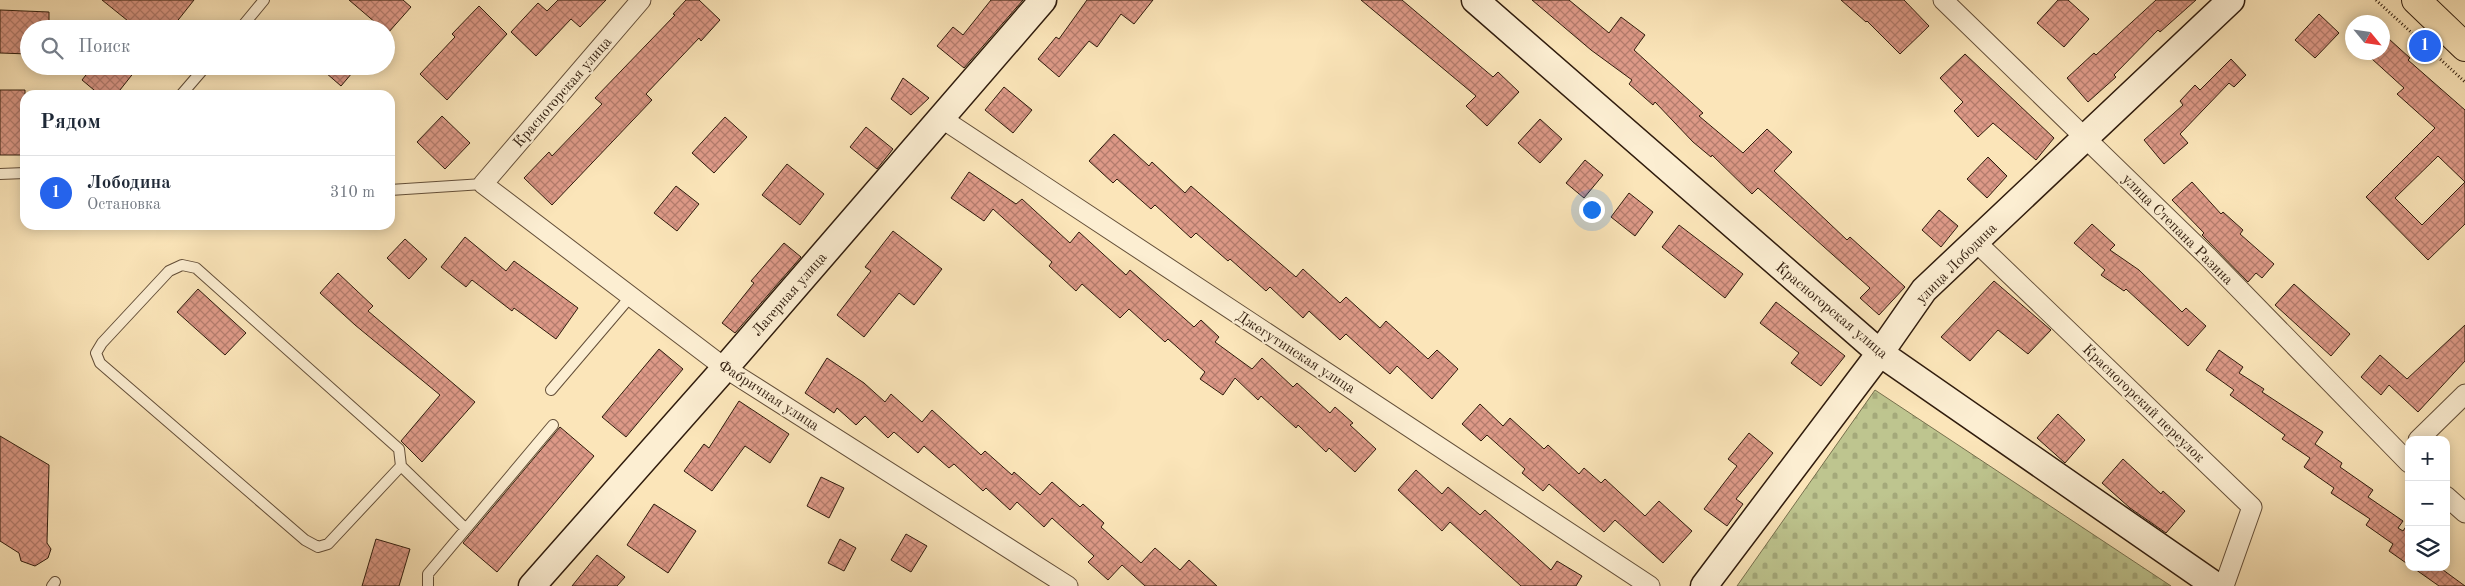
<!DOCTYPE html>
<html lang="ru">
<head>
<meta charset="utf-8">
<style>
  body { margin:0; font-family:"Old Standard TT",serif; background:#f6f6f7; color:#1f2937 }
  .controls { position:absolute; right:15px; bottom:15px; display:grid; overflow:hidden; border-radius:10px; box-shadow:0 2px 12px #0003 }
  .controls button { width:45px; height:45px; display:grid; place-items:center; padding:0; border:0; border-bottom:1px solid #e0e1e3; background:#fff; color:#1f2937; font:25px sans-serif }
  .compass { position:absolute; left:2345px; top:15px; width:45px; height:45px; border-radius:50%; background:#fff; box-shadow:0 2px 12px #0003; rotate:119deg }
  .you { position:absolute; left:1591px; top:209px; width:18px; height:18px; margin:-12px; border:4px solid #fff; border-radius:50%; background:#1a73e8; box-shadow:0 0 0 8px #1a73e833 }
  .badge { display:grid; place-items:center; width:32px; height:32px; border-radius:50%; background:#2563eb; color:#fff; font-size:16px; font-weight:700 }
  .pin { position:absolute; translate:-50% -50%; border:2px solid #fff; box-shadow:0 1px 5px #0006 }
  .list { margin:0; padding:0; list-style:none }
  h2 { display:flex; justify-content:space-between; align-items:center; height:65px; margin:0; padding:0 20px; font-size:21px }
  h2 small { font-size:16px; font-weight:400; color:#747a83 }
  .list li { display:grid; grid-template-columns:32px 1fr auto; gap:15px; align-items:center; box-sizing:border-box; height:75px; padding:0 20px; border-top:1px solid #e0e1e3 }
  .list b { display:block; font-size:19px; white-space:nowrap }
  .list p { margin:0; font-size:16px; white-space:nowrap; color:#747a83 }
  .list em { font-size:16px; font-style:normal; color:#747a83 }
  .icon { flex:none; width:28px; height:28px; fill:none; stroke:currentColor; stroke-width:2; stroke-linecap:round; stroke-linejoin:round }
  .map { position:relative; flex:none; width:2465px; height:586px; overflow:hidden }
  .search { position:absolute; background:#fff; box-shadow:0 2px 12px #0003; left:20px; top:20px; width:375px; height:55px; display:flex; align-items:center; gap:12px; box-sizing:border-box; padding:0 18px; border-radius:28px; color:#747a83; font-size:19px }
  .panel { position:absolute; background:#fff; box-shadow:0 2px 12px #0003; left:20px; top:90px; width:375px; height:140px; border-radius:15px }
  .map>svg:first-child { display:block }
  .cemetery { fill:url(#cemetery-stones); stroke:#77704e }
  .building { fill:url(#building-cross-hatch); stroke:#301c0d; fill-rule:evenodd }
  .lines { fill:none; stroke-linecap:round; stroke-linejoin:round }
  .lane-casing { stroke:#634e38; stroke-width:12 }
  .street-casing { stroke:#634e38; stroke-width:21 }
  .secondary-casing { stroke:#301c0d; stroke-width:29 }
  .primary-casing { stroke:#301c0d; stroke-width:30 }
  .path { stroke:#301c0d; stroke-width:3; stroke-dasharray:1 2.5; stroke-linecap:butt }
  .lane { stroke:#fceed2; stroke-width:10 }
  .street { stroke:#fceed2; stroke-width:19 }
  .secondary { stroke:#fceed2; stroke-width:26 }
  .primary { stroke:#fbe5b9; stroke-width:28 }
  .labels { text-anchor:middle; stroke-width:4; stroke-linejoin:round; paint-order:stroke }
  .street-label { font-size:15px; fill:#301c0d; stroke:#fceed2 }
</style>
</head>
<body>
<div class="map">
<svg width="2465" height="586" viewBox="0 0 2465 586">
  <defs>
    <pattern id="cemetery-stones" width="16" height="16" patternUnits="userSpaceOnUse" patternTransform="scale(1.25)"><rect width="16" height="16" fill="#bec58f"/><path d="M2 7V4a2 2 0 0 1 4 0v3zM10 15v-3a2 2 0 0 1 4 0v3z" fill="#a4a97a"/></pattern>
    <pattern id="building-cross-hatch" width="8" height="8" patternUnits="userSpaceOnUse" patternTransform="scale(1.25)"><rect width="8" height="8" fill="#dd9987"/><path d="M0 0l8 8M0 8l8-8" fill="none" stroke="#b47c6d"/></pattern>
  </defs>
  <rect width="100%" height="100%" fill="#fbe5b9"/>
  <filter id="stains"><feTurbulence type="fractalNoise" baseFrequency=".004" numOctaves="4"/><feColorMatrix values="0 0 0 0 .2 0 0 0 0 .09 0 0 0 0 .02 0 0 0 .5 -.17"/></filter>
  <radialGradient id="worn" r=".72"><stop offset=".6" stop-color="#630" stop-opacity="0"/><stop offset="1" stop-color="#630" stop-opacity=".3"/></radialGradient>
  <path class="cemetery" d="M1875 390 2171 586H1737Z"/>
  <path class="building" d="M102 0H194L171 29H138Z
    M349 0H403L411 7 388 33 386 29H383Z
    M558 0H606L580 27 571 19 536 56 511 32 538 3 547 11Z
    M686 0H699L720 20 701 41 699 38 646 94 652 100 552 205 524 178 549 152 552 156 602 104 595 98 675 15 673 14Z
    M991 0H1023L964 68 937 46 953 27 963 35Z
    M1087 0H1153L1134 24 1121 14 1097 47 1089 41 1059 77 1038 59 1056 37 1059 39Z
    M1361 0H1402L1493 77 1498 72 1519 92 1487 126 1466 106 1476 96Z
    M1532 0H1569L1609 33 1621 17 1645 35 1634 50 1703 113 1699 116 1743 153 1767 129 1792 152 1774 171 1847 240 1850 237 1905 287 1879 315 1860 298 1870 288 1758 188 1752 194 1712 155 1711 157 1693 142 1655 102 1653 105 1629 84 1632 80 1591 50Z
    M1841 0H1904L1929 26 1900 54 1867 21 1866 22Z
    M2058 0H2068L2089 19 2064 47 2037 23Z
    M2156 0H2196L2160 32 2158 30 2114 75 2116 77 2088 102 2067 78 2094 53 2096 55Z
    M479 6 507 34 447 100 420 74 455 37 452 34Z
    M0 10 49 12V29H29V54L0 53Z
    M2319 14 2339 33 2315 58 2295 40Z
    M2389 39 2410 58 2408 60 2465 110V224L2428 260 2366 197 2435 128 2397 94 2404 88 2372 59 2377 52H2382V47ZM2438 156 2465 182 2422 225 2395 198Z
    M1965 54 2054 138 2036 160 1993 123 1978 137 1954 111 1963 102 1940 78Z
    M2231 59 2246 75 2234 87 2229 83 2180 134 2188 143 2164 164 2144 140 2183 105 2180 101 2195 85 2200 90Z
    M93 66H139L116 95H100L82 80Z
    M318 66H358L341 86Z
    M903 78 929 98 911 115 891 99Z
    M1004 87 1032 110 1013 133 985 110Z
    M0 90H25V155H0Z
    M442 116 470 143 445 169 417 142Z
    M725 117 747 137 714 173 692 153Z
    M1540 119 1562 139 1540 163 1518 143Z
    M866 127 893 149 877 169 850 147Z
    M1114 134 1149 166 1152 162 1185 193 1191 186 1296 277 1303 269 1340 303 1346 297 1380 328 1386 321 1428 359 1437 350 1458 369 1432 399 1397 366 1390 374 1346 334 1340 340 1309 311 1303 318 1270 287 1266 291 1230 259 1228 261 1196 233 1191 238 1155 205 1151 209 1117 179 1113 183 1089 161Z
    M1988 157 2007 176 1987 198 1967 179Z
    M1585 160 1603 175 1584 198 1566 183Z
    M787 164 824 194 800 225 762 195Z
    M969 172 1016 204 1022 199 1070 243 1079 232 1126 275 1130 270 1194 327 1201 320 1219 337 1215 342 1252 369 1262 358 1293 387 1297 383 1330 413 1335 407 1353 423 1350 425 1376 449 1355 472 1329 448 1326 452 1298 425 1296 428 1261 396 1258 400 1235 378 1223 395 1200 379 1205 372 1168 339 1165 342 1129 309 1120 318 1082 284 1076 291 1049 266 1052 262 993 209 984 221 951 198Z
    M2192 182 2221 214 2223 212 2243 230 2240 234 2274 264 2262 278 2256 273 2248 282 2202 235 2204 233 2172 200Z
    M676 186 699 204 677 231 654 213Z
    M1629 193 1653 212 1635 236 1611 217Z
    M1939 210 1958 226 1941 247 1922 230Z
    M2092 224 2115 245 2110 250 2139 270 2182 312 2186 308 2206 326 2188 346 2126 289 2124 291 2101 275 2105 270 2074 243Z
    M1679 225 1743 274 1725 298 1662 247Z
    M893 231 942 269 914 305 899 293 864 337 837 315 871 271 865 267Z
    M465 237 506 271 514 261 578 308 556 339 514 308 512 311 472 280 466 287 441 267Z
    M405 239 427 259 409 279 387 258Z
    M784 243 801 257 735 333 722 323 754 283 751 281Z
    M338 273 373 306 368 311 475 402 422 462 401 441 440 395 355 325 320 293Z
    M1994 281 2051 330 2028 354 1998 330 1970 361 1941 337Z
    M2294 284 2350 334 2331 356 2275 305Z
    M198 289 246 333 225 355 177 312Z
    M1776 302 1845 356 1821 386 1791 363 1799 353 1760 323Z
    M2465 325V361L2418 412 2389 385 2381 395 2361 377 2380 355 2407 379Z
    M659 349 683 369 626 437 602 417Z
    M2219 350 2243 367 2239 373 2264 389 2262 392 2323 432 2315 444 2342 463 2340 467 2373 490 2368 497 2403 521 2398 528 2403 531 2409 522V565L2389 551 2393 544 2366 525 2370 519 2331 493 2334 488 2304 467 2310 458 2282 439 2285 435 2230 395 2234 390 2206 370Z
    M827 358 864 383 885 402 891 394 922 422 932 410 981 455 985 451 1012 475 1014 472 1040 495 1052 482 1080 507 1083 504 1104 523 1101 527 1141 563 1155 548 1180 570 1189 560 1217 586H1145L1122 565 1108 580 1088 562 1094 556 1052 518 1044 527 1017 502 1010 510 986 488 983 491 954 464 949 468 924 446 918 453 894 432 888 438 865 416 856 425 837 408 834 413 805 393Z
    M739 401 789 434 770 463 745 446 712 491 684 471 704 444 709 448Z
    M1480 404 1503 426 1510 418 1544 449 1548 445 1579 474 1584 468 1601 483 1605 479 1645 516 1659 501 1692 531 1663 563 1615 520 1604 532 1549 484 1543 491 1522 473 1525 469 1487 435 1481 441 1462 424Z
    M2058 414 2085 440 2065 463 2037 438Z
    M560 427 594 456 497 572 463 543Z
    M1749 433 1773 453 1736 499 1743 504 1727 526 1704 509 1737 466 1728 459Z
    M0 436 49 465 47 543 51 549 48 558 35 566 21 561 19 553 0 541Z
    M2123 459 2161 494 2163 491 2185 511 2166 533 2130 508 2102 483Z
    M1416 470 1442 494 1448 487 1480 515 1485 510 1551 570 1557 561 1582 576 1576 586H1521L1450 522 1442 531 1398 490Z
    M821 477 844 488 829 518 807 506Z
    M654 504 696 531 668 573 627 545Z
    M906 534 927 546 911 572 891 560Z
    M376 539 410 549 399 586H362Z
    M840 539 856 548 844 571 828 563Z
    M597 555 625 577 617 586H572Z
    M2412 567H2439L2465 586H2439Z"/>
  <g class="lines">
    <g class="lane-casing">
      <path id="lane" d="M240 29 264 0
        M181 95 206 66
        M0 174 25 173
        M390 190 483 184
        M551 390 631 296
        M401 466 328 544 318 547 305 540 100 363 96 353 102 343 169 271 182 265 196 268 399 449 401 466 466 529
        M52 586 55 582
        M428 586V574L553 425"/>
    </g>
    <g class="street-casing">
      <path id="street" d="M641 0 483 184 725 368 1068 586
        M1943 0 2207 256 2409 463
        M941 118 1650 586
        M1976 242 2252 507 2224 586
        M2418 440 2465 394
        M2446 496 2465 513"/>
    </g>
    <g class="secondary-casing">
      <path id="secondary" d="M1475 0 1880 353 2216 586
        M532 586 725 368 1043 0
        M1704 586 1880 353 1924 290 2231 0"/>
    </g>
    <g class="primary-casing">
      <path id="primary" d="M2416 0 2465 47"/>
    </g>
    <path class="path" d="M2376 0 2465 82"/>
    <use href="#lane" class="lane"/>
    <use href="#street" class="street"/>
    <use href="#secondary" class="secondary"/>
    <use href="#primary" class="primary"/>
  </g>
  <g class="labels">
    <g class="street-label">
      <text transform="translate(562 92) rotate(-49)" y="5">Красногорская улица</text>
      <text transform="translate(2178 229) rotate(45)" y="5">улица Степана Разина</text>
      <text transform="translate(1956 263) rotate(-45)" y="5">улица Лободина</text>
      <text transform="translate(789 294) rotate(-49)" y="5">Лагерная улица</text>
      <text transform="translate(1832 310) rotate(40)" y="5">Красногорская улица</text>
      <text transform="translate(1296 352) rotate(33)" y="5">Джегутинская улица</text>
      <text transform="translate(769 395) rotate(33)" y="5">Фабричная улица</text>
      <text transform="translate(2144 403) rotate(44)" y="5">Красногорский переулок</text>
    </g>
  </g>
  <rect width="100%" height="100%" filter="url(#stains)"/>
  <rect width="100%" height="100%" fill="url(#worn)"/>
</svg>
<div class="controls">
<button>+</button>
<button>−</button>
<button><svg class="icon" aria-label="layers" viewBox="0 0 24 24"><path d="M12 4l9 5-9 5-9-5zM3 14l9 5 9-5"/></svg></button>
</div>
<svg class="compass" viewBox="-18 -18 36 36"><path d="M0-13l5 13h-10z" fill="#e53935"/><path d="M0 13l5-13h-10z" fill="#747a83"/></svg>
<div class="you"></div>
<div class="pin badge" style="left:2425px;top:46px">1</div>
<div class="search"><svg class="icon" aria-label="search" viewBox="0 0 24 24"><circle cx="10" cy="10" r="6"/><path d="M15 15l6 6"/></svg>Поиск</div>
<section class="panel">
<h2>Рядом<small></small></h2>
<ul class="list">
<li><span class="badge">1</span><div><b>Лободина</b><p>Остановка</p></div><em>310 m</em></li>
</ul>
</section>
</div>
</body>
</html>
